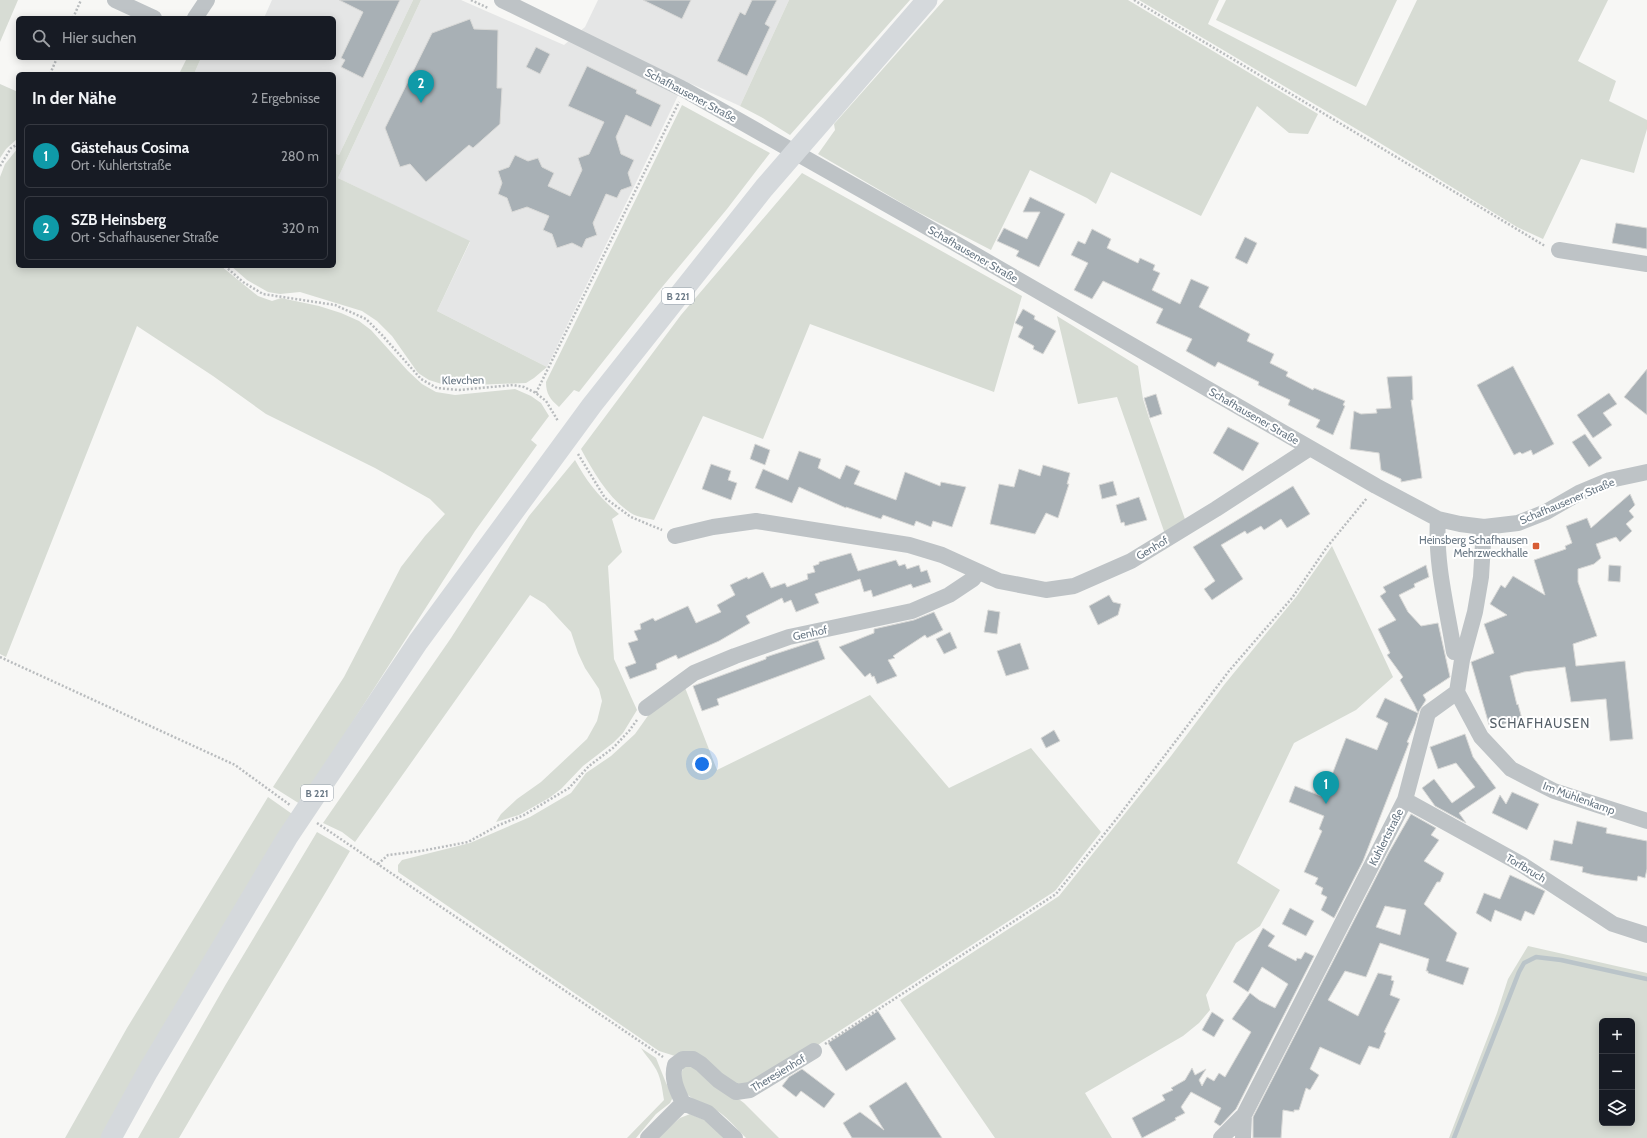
<!DOCTYPE html>
<html lang="de">
<head>
<meta charset="utf-8">
<style>
  body { margin:0; font-family:Cabin,sans-serif; background:#242831; color:#f1f3f6 }
  .controls { position:absolute; right:12px; bottom:12px; display:grid; overflow:hidden; border-radius:6px; box-shadow:0 2px 10px #0003 }
  .controls button { width:36px; height:36px; display:grid; place-items:center; padding:0; border:0; border-bottom:1px solid #363941; background:#171b24; color:#f1f3f6; font:20px sans-serif }
  .you { position:absolute; left:702px; top:764px; width:14px; height:14px; margin:-10px; border:3px solid #fff; border-radius:50%; background:#1a73e8; box-shadow:0 0 0 6px #1a73e833 }
  .badge { display:grid; place-items:center; width:26px; height:26px; border-radius:50%; background:#d75d35; color:#fff; font-size:13px; font-weight:700 }
  .pin { position:absolute; translate:-50% -33px; filter:drop-shadow(0 1px 2px #0008) }
  .pin::after { content:''; position:absolute; top:21px; width:14px; height:12px; background:inherit; clip-path:polygon(0 0,100% 0,50% 100%) }
  .list { margin:0; padding:0; list-style:none }
  h2 { display:flex; justify-content:space-between; align-items:center; height:52px; margin:0; padding:0 16px; font-size:17px }
  h2 small { font-size:13px; font-weight:400; color:#9ea1a6 }
  .list li { display:grid; grid-template-columns:26px 1fr auto; gap:12px; align-items:center; box-sizing:border-box; height:64px; margin:0 8px 8px; padding:0 8px; border:1px solid #363941; border-radius:6px }
  .list b { display:block; font-size:15px; white-space:nowrap }
  .list p { margin:0; font-size:13px; white-space:nowrap; color:#9ea1a6 }
  .list em { font-size:13px; font-style:normal; color:#9ea1a6 }
  .icon { flex:none; width:22px; height:22px; fill:none; stroke:currentColor; stroke-width:2; stroke-linecap:round; stroke-linejoin:round }
  .map { position:relative; flex:none; width:1647px; height:1138px; overflow:hidden }
  .search { position:absolute; background:#171b24; box-shadow:0 2px 10px #0003; left:16px; top:16px; width:320px; height:44px; display:flex; align-items:center; gap:10px; box-sizing:border-box; padding:0 14px; border-radius:6px; color:#9ea1a6; font-size:15px }
  .panel { position:absolute; background:#171b24; box-shadow:0 2px 10px #0003; left:16px; top:72px; width:320px; height:196px; border-radius:6px }
  .map>svg:first-child { display:block }
  .built { fill:#e5e6e6 }
  .green { fill:#d7dcd4; fill-rule:evenodd }
  .lines { fill:none; stroke-linecap:round; stroke-linejoin:round }
  .stream { stroke:#bac4c9; stroke-width:4.5 }
  .building { fill:#a8b0b5; stroke:#d9d9d7; fill-rule:evenodd }
  .path { stroke:#b9bcbe; stroke-width:2.5; stroke-dasharray:2 2; stroke-linecap:butt }
  .minor { stroke:#bec3c6; stroke-width:16 }
  .major { stroke:#d5d9dc; stroke-width:21 }
  .poi-dot { fill:#d75d35; stroke:#fff; stroke-width:1.5 }
  .labels { text-anchor:middle; stroke-width:4; stroke-linejoin:round; paint-order:stroke }
  .shield { fill:#fff; stroke:#95a0a9; stroke-width:1 }
  .shield-label { font-size:10px; font-weight:bold; fill:#687784 }
  .street-label { font-size:11px; fill:#687784; stroke:#fff }
  .poi-label { font-size:11px; fill:#687784; stroke:#fff; text-anchor:end }
  .quarter-label { font-size:13px; letter-spacing:1px; fill:#566069; stroke:#fff }
</style>
</head>
<body>
<div class="map">
<svg width="1647" height="1138" viewBox="0 0 1647 1138">
  <rect width="100%" height="100%" fill="#f7f7f5"/>
  <path class="built" d="M272 0H413L339 155 334 153V74H194L201 58H334V18H264Z
    M421 0H461L564 45 585 27 598 0H789L740 106 685 81 547 367 437 311 470 242 338 178Z"/>
  <path class="green" d="M0 0H18L0 42Z
    M413 0H421L338 178 470 241 437 311 547 367 534 378 526 383 448 386 429 380 418 373 392 336 377 321 362 311 300 292 280 294 268 292 247 280 231 266H334V153L339 155Z
    M789 0H910L790 135 761 117 740 106Z
    M944 0H1128L1318 114 1308 134 1289 133 1257 106 1201 216 1111 172 1096 204 1087 198 1030 170 991 250 912 209 818 154 835 130 834 124Z
    M1139 0H1219L1208 24 1366 106 1417 0H1608L1578 61 1616 81 1609 101 1647 120V129L1634 173 1581 159 1543 239 1517 227 1375 140Z
    M1226 0H1397L1356 87 1216 20Z
    M187 58H201L194 74H179Z
    M0 84 18 92V138L6 149 0 158Z
    M682 105 770 153 727 209 658 292 579 392 574 390 559 407C550 399 546 394 546 382Z
    M18 148V266H221L258 296 272 301 281 298 319 306 341 313 359 321 371 330 408 371 422 384 436 392 455 395 515 389 531 396 541 403 549 416 531 440 537 445 475 531 300 804 273 787 344 677 401 567 425 536 445 514 430 499 375 468 266 414 213 376 137 326 6 657 0 654V177L5 164Z
    M802 173 1022 296 994 392 810 324 763 439 703 416 654 520C646 518 635 517 628 511 607 496 593 471 581 449L681 315Z
    M1057 316 1138 366 1143 399 1149 418 1186 522 1165 534 1117 397 1078 404Z
    M575 460C587 482 599 497 619 514L612 519 622 552 608 566 614 659 637 710 623 733 613 743 583 766 561 789 549 798 519 815 496 822 501 814 517 799 541 782 587 739 597 721 602 701 599 689 585 668 578 653 571 632 545 604 530 595 355 842 342 832 323 823 451 638 529 516Z
    M1332 546 1393 677 1356 710 1294 743 1237 863 1280 890 1260 926 1236 943 1206 995 1210 1010 1199 1023 1183 1036 1085 1093 1112 1138H995L900 1000 1059 896 1171 756 1224 685 1296 597Z
    M684 685 717 770 870 695 949 788 1031 748 1101 832 1055 891 807 1052 742 1089 675 1056 659 1051 398 872V865L402 860 470 843 530 817 571 793 586 773 611 756 635 734 652 710Z
    M268 797 295 816 106 1138H65L127 1028Z
    M317 832 350 851C294 947 235 1042 179 1138H138L226 984Z
    M1528 946 1647 973V1138H1449L1497 1013 1508 979ZM1602 1021H1632V1123H1602Z
    M641 1048 656 1058 666 1083 672 1094 673 1097 670 1103 656 1114 636 1138H627L664 1100C662 1088 661 1076 654 1066 650 1059 645 1055 641 1048Z
    M692 1064 744 1103 779 1138H746C737 1129 729 1119 719 1112 698 1099 675 1099 683 1067Z
    M690 1114 707 1121 725 1138H657L680 1118Z"/>
  <g class="lines">
    <path class="stream" d="M1454 1138 1519 972 1524 963 1536 957 1561 960 1647 979"/>
  </g>
  <path class="building" d="M339 0H400L363 78 341 67 345 60 341 58 363 12Z
    M643 0H691L682 19Z
    M752 0H777L765 24 770 27 747 76 717 61 740 12 745 15Z
    M470 19 474 29 498 30 497 88H502L500 124 473 148 469 145 426 182 410 164 400 167 385 128 432 33Z
    M536 47 550 54 540 74 526 67Z
    M587 66 637 90 636 93 661 105 651 127 626 115 616 137 621 154 634 160 628 173 632 186 621 190 617 198 606 194 593 223 597 235 586 239 582 248 572 243 557 248 552 234 543 230 549 216 527 207 512 212 507 198 498 194 502 183 498 171 509 167 515 155 528 161 538 158 542 167 554 173 548 186 570 196 582 170 578 158 589 154 604 122 568 106Z
    M1030 197 1065 214 1039 267 1016 256 1019 251 997 241 1004 228 1027 239 1040 212H1023Z
    M1616 223 1647 228V249L1612 243Z
    M1092 229 1111 239 1107 248 1138 263 1140 258 1155 265 1153 270 1160 273 1152 290 1180 304 1191 279 1209 287 1199 307 1250 334 1247 341 1274 354 1270 363 1288 372 1286 376 1313 390 1314 388 1345 401 1343 405 1345 406 1333 435 1316 427 1320 420 1288 405 1290 400 1258 385 1259 382 1218 362 1215 367 1186 351 1192 339 1156 323 1163 309 1103 281 1092 299 1074 290 1088 263 1071 255 1078 241 1085 244Z
    M1245 237 1257 243 1247 264 1235 258Z
    M1023 309 1035 316 1034 319 1056 331 1043 354 1033 349 1034 346 1018 337 1023 327 1015 323Z
    M1513 366 1554 444 1533 455 1531 450 1522 454 1520 452 1514 455 1477 385Z
    M1647 369V415L1624 397Z
    M1412 376 1413 400H1411L1422 478 1401 482V479L1381 470 1379 453 1350 449 1354 411 1361 414 1377 413 1376 409 1391 408 1387 377Z
    M1609 393 1617 404 1603 413 1612 425 1593 438 1577 415Z
    M1156 394 1162 414 1150 418 1144 398Z
    M1228 427 1259 443 1243 471 1213 453Z
    M1585 434 1602 458 1589 467 1572 442Z
    M755 444 770 450 765 465 750 459Z
    M799 451 821 459 818 468 840 479 846 465 860 471 854 484 896 500 905 472 940 486 941 482 966 487 952 527 933 521 931 527 916 521 914 526 883 515 881 519 846 507V508L799 487 792 503 755 488 763 469 788 480Z
    M711 464 731 471 728 480 737 483 731 500 702 489Z
    M1043 465 1070 473 1067 484H1069L1058 518 1046 513 1035 534 990 524 999 484 1014 487 1019 469 1040 476Z
    M1113 481 1117 495 1102 499 1099 485Z
    M1293 486 1310 514 1287 528 1281 519 1264 530 1261 526 1247 534 1245 531 1221 545 1243 579 1212 600 1204 589 1215 581 1193 547Z
    M1630 494 1635 505 1629 511 1634 517 1626 524 1632 531 1620 542 1616 537 1596 544 1601 558 1594 564 1578 569V582L1597 636 1573 644 1576 666 1625 661 1633 739 1610 741 1606 699 1571 702 1565 667 1524 672 1510 676 1517 705 1518 704 1522 719 1490 728 1471 662 1494 653 1484 624 1507 615 1490 604 1501 585 1505 588 1513 576 1545 595 1534 560 1566 549 1565 546 1572 543 1566 526 1587 518 1591 528Z
    M1139 497 1147 520 1125 526 1124 522 1121 523 1116 505Z
    M851 553 858 571 896 560 899 566 905 564 907 569 919 565 921 572 927 570 931 582 913 588 911 584 873 597 871 590 864 592 860 579 815 594 819 603 796 612 791 600 784 603 782 598 746 616 750 623 719 641 678 659 676 655 656 664 657 669 630 679 625 667 636 663 628 643 638 640 634 631 641 629 640 624 653 618 655 621 688 606 696 623 721 612 717 605 735 595 730 585 747 577 748 579 763 572 771 588 785 583 787 587 808 579 807 574 815 572 813 566 819 564V562Z
    M1426 565 1429 577 1414 584 1415 587 1399 595 1408 612 1421 626 1438 623 1450 677 1423 695 1426 700 1419 711 1415 724 1407 742 1409 743 1363 861 1334 918 1321 910 1327 897 1321 894 1323 888 1315 884 1318 878 1304 872 1322 831 1319 829 1324 816 1289 802 1295 786 1321 796 1327 779 1330 780 1346 738 1377 750 1388 723 1376 717 1385 698 1418 713 1414 704 1400 680 1403 677 1387 655 1390 653 1378 629 1396 620 1380 596 1386 592 1383 587Z
    M1609 565 1621 566 1620 582 1608 581Z
    M1109 595 1113 602 1121 604 1118 615 1098 625 1089 606Z
    M988 610 1000 612 997 634 984 632Z
    M934 612 943 630 927 638 925 635 893 656 895 658 888 660 897 676 877 684 874 676 872 677 870 673 865 677 839 647 874 633V629L914 620Z
    M950 632 957 648 944 654 936 639Z
    M818 640 825 659 717 699 719 705 702 711 693 686 766 659V657Z
    M1020 643 1029 669 1006 676 997 651Z
    M1054 730 1060 741 1046 748 1041 738Z
    M1465 734 1473 757 1496 788 1459 813 1466 823 1435 806 1422 788 1434 779 1452 803 1475 787 1456 763 1438 769 1430 747Z
    M1512 792 1539 804 1527 830 1492 813 1500 795 1506 804Z
    M1411 814 1436 828 1431 835 1439 840 1424 861 1444 873 1440 882H1437L1424 904 1457 933 1446 961 1469 968 1463 985 1428 973V971H1426L1429 959 1380 943 1366 977 1345 971 1328 1000 1358 1016 1378 973 1392 976 1391 980 1394 981 1390 995 1400 999 1384 1032 1386 1033 1379 1049 1369 1046 1360 1065 1320 1047 1310 1069 1319 1075 1310 1090 1306 1088 1299 1110H1294V1112L1283 1110 1281 1138H1253V1117L1388 854ZM1385 906 1406 910 1400 935 1376 927Z
    M1577 821 1607 828 1606 833 1647 841V869L1645 878 1638 876 1637 881 1594 875 1582 872 1583 867 1550 860 1554 840 1572 844Z
    M1510 875 1545 891 1534 915 1525 911 1521 921 1495 910 1491 922 1476 913 1484 893 1500 899Z
    M1290 908 1314 921 1306 936 1282 924Z
    M1263 928 1275 936 1268 946 1296 961 1297 958 1301 959 1305 952 1314 956 1236 1109 1220 1126 1214 1122 1221 1108 1191 1092 1181 1107 1185 1113 1175 1118 1176 1120 1142 1138 1132 1118 1165 1100 1162 1095 1173 1090 1171 1088 1185 1080 1192 1068 1195 1075 1206 1069 1199 1080 1202 1086 1207 1077 1214 1081 1219 1073 1225 1077 1251 1032 1232 1019 1250 993 1259 1000 1275 1008 1288 984 1262 967 1248 992 1233 982Z
    M878 1011 896 1039 846 1071 828 1043Z
    M1212 1012 1224 1020 1214 1037 1202 1030Z
    M802 1069 835 1094 824 1108 801 1091 796 1097 782 1086 789 1077Z
    M906 1082 942 1138H852L843 1123 860 1112 884 1130 869 1106Z"/>
  <g class="lines">
    <path class="path" d="M471 0 488 8
      M1134 0 1545 246
      M73 18 81 0
      M50 74 57 58
      M0 166 11 148 18 144
      M225 266 243 282 263 294 335 305 366 319 382 335 421 379 437 388 459 390 513 385 524 387 536 393 546 401 558 421
      M536 393 679 102
      M578 454 605 498 631 517 662 530
      M0 657 235 765 290 805
      M317 823 663 1057
      M378 864 388 855 421 851 468 842 499 825 524 815 569 788 589 766 613 748 629 731 637 720
      M825 1044 1056 894 1118 817 1229 671 1292 598 1327 547 1367 498"/>
    <path class="minor" d="M115 0 154 18
      M502 0 685 90 920 223 1376 486 1438 519 1460 524 1484 527 1518 523 1546 512 1579 493 1610 480 1647 472
      M195 18 207 0
      M1559 250 1647 264
      M1438 519C1435 563 1447 608 1454 652
      M675 536 713 527 756 521 909 545 942 555 999 581 1046 590 1074 586 1131 561 1216 509 1310 448
      M1457 692 1481 737 1511 769 1554 791 1647 821
      M646 708 694 673 735 656 789 637 912 611 949 595 973 579 978 572
      M1405 800 1521 864 1613 924 1647 935
      M683 1103C677 1090 671 1079 675 1065L683 1059H693L701 1064 718 1080 736 1092 750 1090 814 1051
      M648 1138 683 1103 708 1113 735 1138
      M1221 1138 1244 1115
      M1243 1138 1244 1115 1405 800 1428 713 1457 692 1462 660 1475 612 1481 577 1484 527"/>
    <path class="major" d="M111 1138 148 1071 287 838 418 642 592 405 764 188 927 0"/>
  </g>
  <rect class="poi-dot" x="1532" y="542" width="8" height="8" rx="2"/>
  <g class="labels">
    <g class="shield">
      <rect x="662" y="288" width="32" height="16" rx="3"/>
      <rect x="301" y="785" width="32" height="16" rx="3"/>
    </g>
    <g class="shield-label">
      <text x="678" y="300">B 221</text>
      <text x="317" y="797">B 221</text>
    </g>
    <g class="street-label">
      <text transform="translate(691 95) rotate(28)" y="4">Schafhausener Straße</text>
      <text transform="translate(973 254) rotate(30)" y="4">Schafhausener Straße</text>
      <text transform="translate(463 380) rotate(-1)" y="4">Klevchen</text>
      <text transform="translate(1254 416) rotate(30)" y="4">Schafhausener Straße</text>
      <text transform="translate(1567 501) rotate(-23)" y="4">Schafhausener Straße</text>
      <text transform="translate(1152 548) rotate(-31)" y="4">Genhof</text>
      <text transform="translate(810 633) rotate(-12)" y="4">Genhof</text>
      <text transform="translate(1579 798) rotate(20)" y="4">Im Mühlenkamp</text>
      <text transform="translate(1386 837) rotate(-63)" y="4">Kuhlertstraße</text>
      <text transform="translate(1526 868) rotate(31)" y="4">Torfbruch</text>
      <text transform="translate(778 1073) rotate(-31)" y="4">Theresienhof</text>
    </g>
    <g class="poi-label">
      <text x="1528" y="544">Heinsberg Schafhausen<tspan x="1528" dy="13">Mehrzweckhalle</tspan></text>
    </g>
    <g class="quarter-label">
      <text x="1540" y="728">SCHAFHAUSEN</text>
    </g>
  </g>
</svg>
<div class="controls">
<button>+</button>
<button>−</button>
<button><svg class="icon" aria-label="layers" viewBox="0 0 24 24"><path d="M12 4l9 5-9 5-9-5zM3 14l9 5 9-5"/></svg></button>
</div>
<div class="you"></div>
<div class="pin badge" style="left:1326px;top:804px;background:#0f9aa8">1</div>
<div class="pin badge" style="left:421px;top:103px;background:#0f9aa8">2</div>
<div class="search"><svg class="icon" aria-label="search" viewBox="0 0 24 24"><circle cx="10" cy="10" r="6"/><path d="M15 15l6 6"/></svg>Hier suchen</div>
<section class="panel">
<h2>In der Nähe<small>2 Ergebnisse</small></h2>
<ul class="list">
<li><span class="badge" style="background:#0f9aa8">1</span><div><b>Gästehaus Cosima</b><p>Ort · Kuhlertstraße</p></div><em>280 m</em></li>
<li><span class="badge" style="background:#0f9aa8">2</span><div><b>SZB Heinsberg</b><p>Ort · Schafhausener Straße</p></div><em>320 m</em></li>
</ul>
</section>
</div>
</body>
</html>
